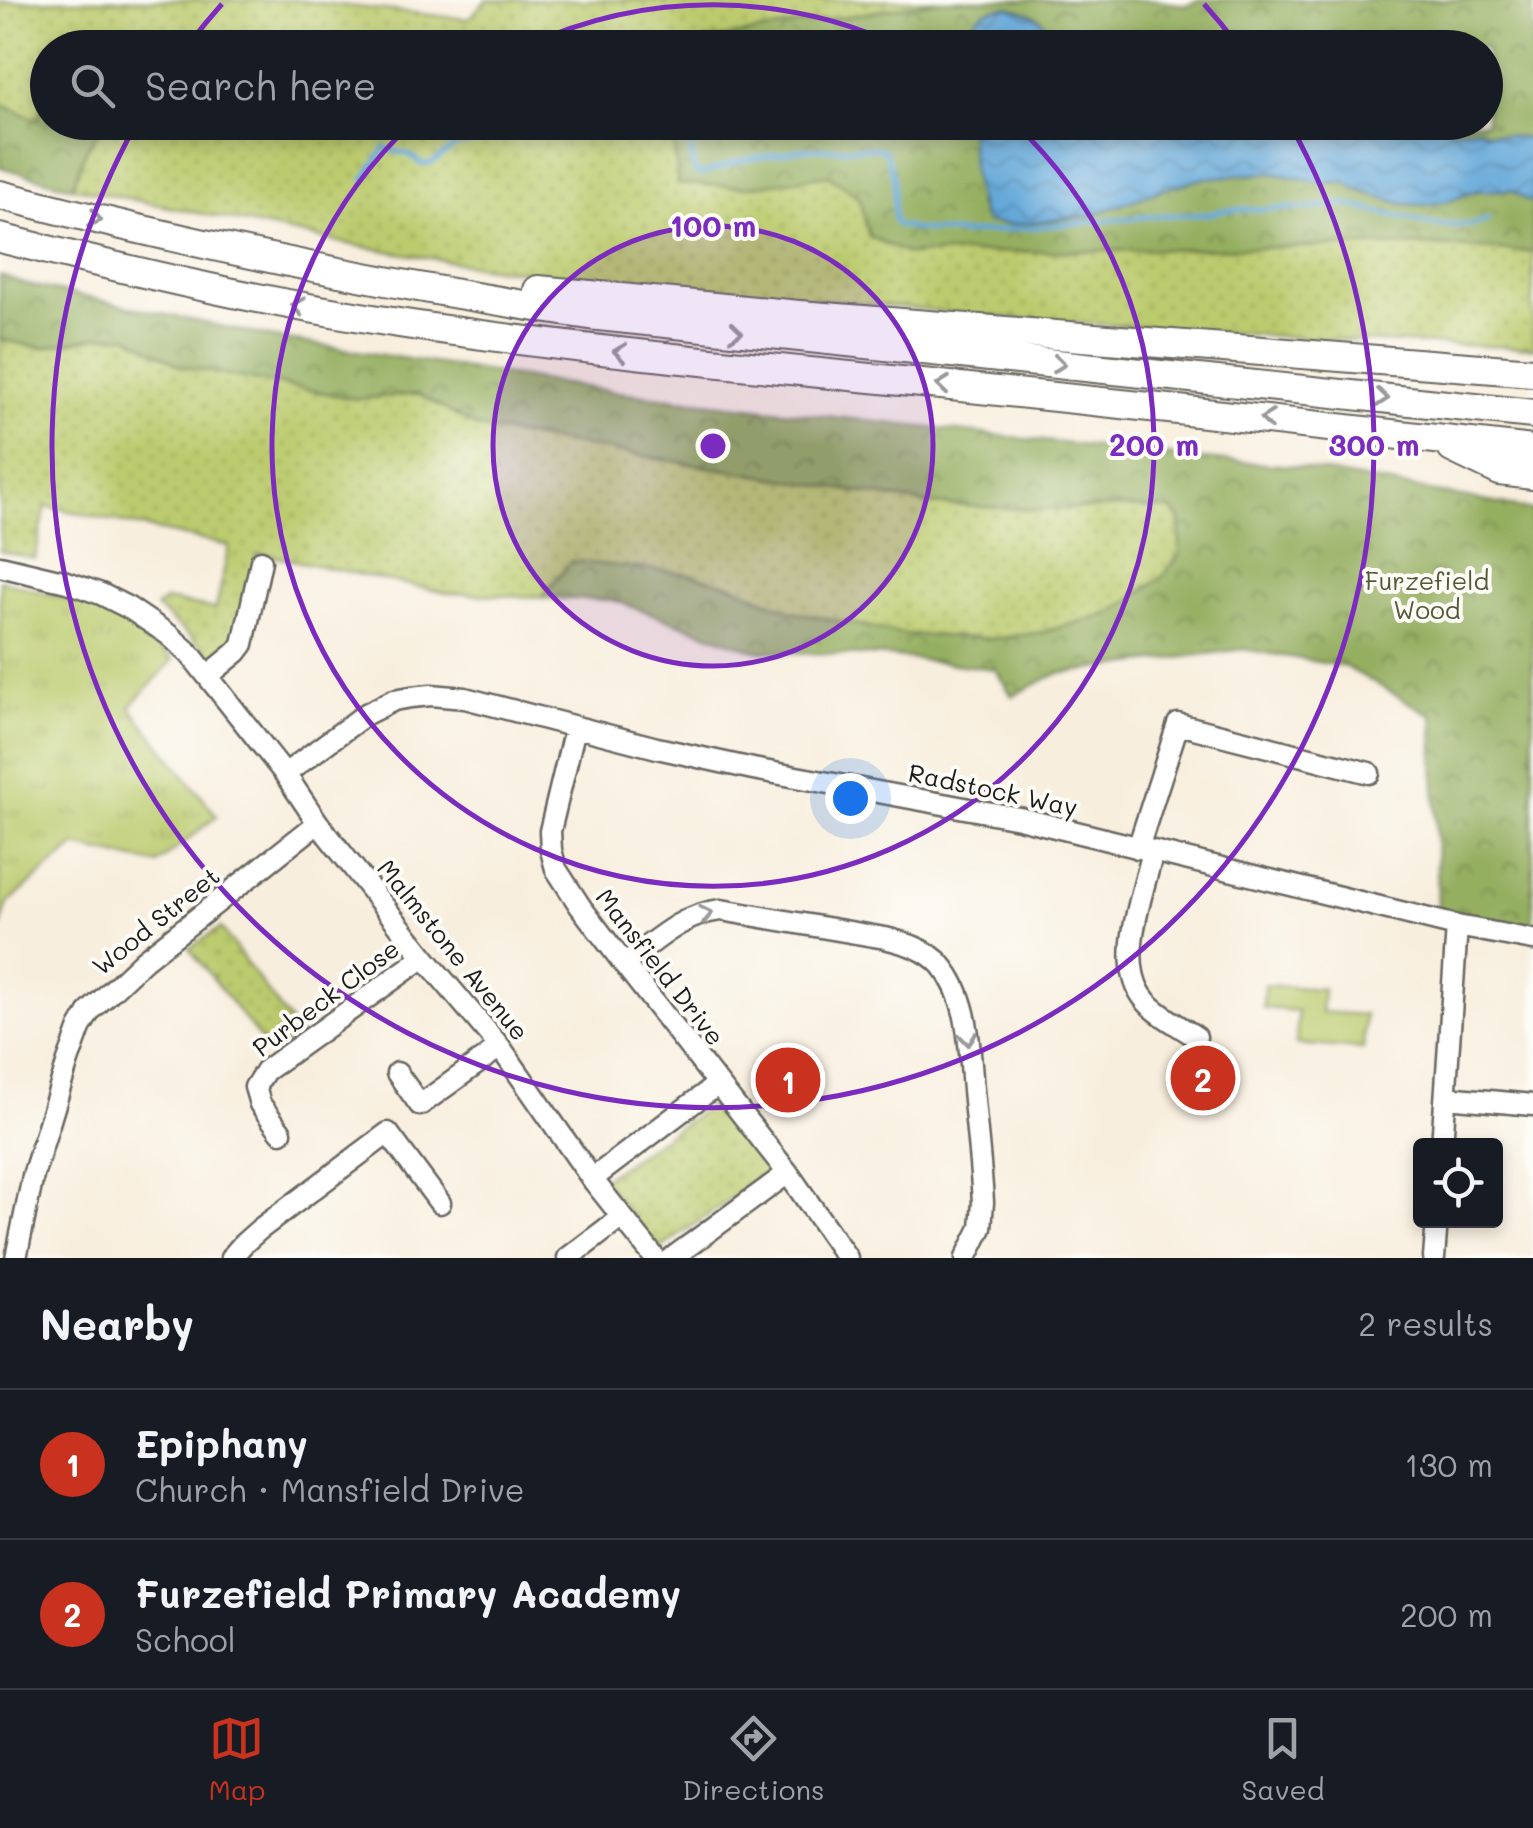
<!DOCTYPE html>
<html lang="en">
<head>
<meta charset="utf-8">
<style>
  body { margin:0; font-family:Mali,sans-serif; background:#20242c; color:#f1f3f6 }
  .controls { position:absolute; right:30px; bottom:30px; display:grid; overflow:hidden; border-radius:10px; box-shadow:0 5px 15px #0003 }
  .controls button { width:90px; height:90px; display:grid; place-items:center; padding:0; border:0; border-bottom:2px solid #363941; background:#171b24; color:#f1f3f6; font:50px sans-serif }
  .you { position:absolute; left:850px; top:798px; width:35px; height:35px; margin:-25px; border:8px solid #fff; border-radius:50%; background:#1a73e8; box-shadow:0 0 0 15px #1a73e833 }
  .badge { display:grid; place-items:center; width:65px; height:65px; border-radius:50%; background:#c8321e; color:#fff; font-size:32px; font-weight:700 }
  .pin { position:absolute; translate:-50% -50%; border:5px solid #fff; box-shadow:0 2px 10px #0006 }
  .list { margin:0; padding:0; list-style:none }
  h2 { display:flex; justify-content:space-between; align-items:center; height:130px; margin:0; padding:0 40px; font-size:42px }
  h2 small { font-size:32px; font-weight:400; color:#9ea1a6 }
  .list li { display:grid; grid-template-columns:65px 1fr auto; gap:30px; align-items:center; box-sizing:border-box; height:150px; padding:0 40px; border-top:2px solid #363941 }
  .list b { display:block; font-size:38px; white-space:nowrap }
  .list p { margin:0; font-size:32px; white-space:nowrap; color:#9ea1a6 }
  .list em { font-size:32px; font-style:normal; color:#9ea1a6 }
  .icon { flex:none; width:55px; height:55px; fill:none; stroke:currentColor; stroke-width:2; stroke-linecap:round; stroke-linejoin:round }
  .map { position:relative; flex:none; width:1533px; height:1258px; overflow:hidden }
  .search { position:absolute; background:#171b24; box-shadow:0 5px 15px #0003; left:30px; right:30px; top:30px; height:110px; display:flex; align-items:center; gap:25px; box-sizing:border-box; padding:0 35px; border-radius:55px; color:#9ea1a6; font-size:38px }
  .sheet { height:430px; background:#171b24 }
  nav { display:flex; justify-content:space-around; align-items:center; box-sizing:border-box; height:140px; border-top:2px solid #363941; background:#171b24; font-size:28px; color:#9ea1a6 }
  nav a { display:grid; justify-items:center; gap:5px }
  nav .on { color:#c8321e }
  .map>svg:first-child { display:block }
  .grass { fill:url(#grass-dots); stroke:#6c7445; stroke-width:2.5 }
  .forest { fill:url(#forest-crowns); stroke:#58663e; stroke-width:2.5 }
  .park { fill:url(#park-tufts); stroke:#6c7445; stroke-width:2.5 }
  .pitch { fill:#bccb6e; stroke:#6c7445; stroke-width:2.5 }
  .water { fill:url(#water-waves); stroke:#40627a; stroke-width:2.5 }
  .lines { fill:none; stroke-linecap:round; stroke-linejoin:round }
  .stream { stroke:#64a8d9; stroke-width:5 }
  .minor-casing { stroke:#696660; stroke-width:25 }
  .highway-casing { stroke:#696660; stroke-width:32 }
  .minor { stroke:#fff; stroke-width:20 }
  .highway { stroke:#fff; stroke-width:28 }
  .oneway { stroke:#999 }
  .ring { fill:none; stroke:#7b2cbf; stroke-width:5 }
  .labels { text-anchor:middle; stroke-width:8; stroke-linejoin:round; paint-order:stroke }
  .park-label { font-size:25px; fill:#545939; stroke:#fdfcf7 }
  .street-label { font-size:25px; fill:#1c1c1c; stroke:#fdfcf7 }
  .centre { fill:#7b2cbf; stroke:#fdfcf7; stroke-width:5 }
  .ring-label { font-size:30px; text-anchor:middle; font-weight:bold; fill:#7b2cbf; stroke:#fdfcf7; stroke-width:8; stroke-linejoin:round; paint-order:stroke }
</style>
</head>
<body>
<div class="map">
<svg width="1533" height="1258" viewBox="0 0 1533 1258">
  <defs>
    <pattern id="grass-dots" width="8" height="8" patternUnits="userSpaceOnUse" patternTransform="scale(2.5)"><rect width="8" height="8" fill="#bccb6e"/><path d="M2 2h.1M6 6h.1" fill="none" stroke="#a1ae5f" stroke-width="1.8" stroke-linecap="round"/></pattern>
    <pattern id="forest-crowns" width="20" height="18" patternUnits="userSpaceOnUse" patternTransform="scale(2.5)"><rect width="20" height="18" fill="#95af61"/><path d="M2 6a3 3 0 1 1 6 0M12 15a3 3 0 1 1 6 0" fill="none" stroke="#798e4f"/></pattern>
    <pattern id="park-tufts" width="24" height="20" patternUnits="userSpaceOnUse" patternTransform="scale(2.5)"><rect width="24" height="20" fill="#bccb6e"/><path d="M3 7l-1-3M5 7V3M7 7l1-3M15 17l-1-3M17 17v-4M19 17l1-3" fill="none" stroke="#a1ae5f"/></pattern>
    <pattern id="water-waves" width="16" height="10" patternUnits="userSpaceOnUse" patternTransform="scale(2.5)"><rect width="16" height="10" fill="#64a8d9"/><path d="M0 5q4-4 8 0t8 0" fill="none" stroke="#5288af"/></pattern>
  </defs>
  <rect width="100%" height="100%" fill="#fdfcf7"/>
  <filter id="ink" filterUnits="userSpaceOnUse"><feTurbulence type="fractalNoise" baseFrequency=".01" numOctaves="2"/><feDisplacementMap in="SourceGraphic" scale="20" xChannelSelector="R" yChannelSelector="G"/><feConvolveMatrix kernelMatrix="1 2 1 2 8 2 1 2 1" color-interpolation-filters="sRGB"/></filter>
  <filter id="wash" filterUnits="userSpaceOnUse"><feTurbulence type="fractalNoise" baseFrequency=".0048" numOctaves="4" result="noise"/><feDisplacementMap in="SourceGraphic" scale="40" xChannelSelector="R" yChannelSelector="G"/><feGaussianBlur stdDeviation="2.25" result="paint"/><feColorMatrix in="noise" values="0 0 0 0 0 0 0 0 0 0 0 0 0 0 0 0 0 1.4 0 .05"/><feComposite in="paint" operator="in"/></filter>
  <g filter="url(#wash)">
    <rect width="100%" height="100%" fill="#f8eedd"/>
    <path class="grass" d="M59 0H293L468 19 486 0H941L665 48H83L78 38 61 47 48 48 47 86 38 121 0 104V2Z
      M104 123H672L678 184 828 175 859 197 869 236 1421 245 1533 252V348L1351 341 1021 319 483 267 358 246 72 187 86 150Z
      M101 336H129L180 366 357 399 418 394 478 428 930 504 1039 510 1122 507 1171 509 1180 518V554L1161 578 1111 613 1040 633 994 639 902 634 791 611 731 585 571 561 542 597 446 593 259 553 237 640 220 655H211L156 607 166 600 216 609 229 546 46 506 35 559 0 551V339L41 348Z
      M221 928 299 1035 271 1053 189 948Z
      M714 1103 771 1171 658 1250 602 1179Z"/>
    <path class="forest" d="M941 0H1159L1186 6 1198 0H1533V139L1488 133 1477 128 1451 129 1442 123 1486 122V48L1138 47 1092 35 1047 27C1037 13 1023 11 1007 7L967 39V47L665 48Z
      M47 86 48 122 104 123 86 150 72 187 0 167V104L38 120Z
      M672 123H969L973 171 978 206 1010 225 1090 216 1167 188 1205 178 1272 173 1323 183 1345 182 1361 191 1403 204 1426 205 1449 201 1475 191 1511 190 1527 201H1533V252L1421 245 907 254 869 236 859 197 828 175 748 187 678 184Z
      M0 275 25 284 275 338 609 391 1201 459 1293 466 1533 510V927L1438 909 1433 716 1346 667 1244 649 1057 674 1012 696 995 669 888 656 756 651 613 600 542 598 571 561 685 573 731 585 791 611 902 634 994 639 1043 632 1111 613 1161 578 1180 554V519L1171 509 1122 507 1042 510 930 504 478 428 418 394 357 399 180 366 129 336H101L41 348 0 339Z"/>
    <path class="park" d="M0 580 78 602 130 622 173 660 130 707 217 816 157 864 75 846 8 903 0 928Z"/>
    <path class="pitch" d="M1264 985 1323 989 1321 1012 1365 1015 1363 1049 1296 1044 1298 1011 1263 1008Z"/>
    <path class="water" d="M1007 7C1023 11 1037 14 1047 27L1092 35 1138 47H967C969 18 980 10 1007 7Z
      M969 123H1442L1451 129 1477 128 1488 133 1533 139V201H1528L1511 190 1475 191 1449 201 1426 205 1403 204 1361 191 1345 182 1323 183 1272 173 1238 175 1205 178 1167 188 1090 216 1010 225 985 222C972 191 971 156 969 123Z"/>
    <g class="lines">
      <path class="stream" d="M684 122 687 130 695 172 700 175 738 161 806 149 879 148 885 151 894 179V220L897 225 912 229 963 234 1154 216 1208 214 1224 210 1313 208 1343 204 1438 225H1473L1488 219
        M364 179 385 148 410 155 421 164 432 163 457 145 524 133 543 132 587 122"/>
    </g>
  </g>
  <g filter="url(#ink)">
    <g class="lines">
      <g class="minor-casing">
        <path id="minor" d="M0 566 67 582 101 594 129 608 169 635 190 654 285 774 318 823 424 957 500 1047 592 1179 655 1258
          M209 675 237 652 243 644 261 561
          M575 728 550 831 551 850 556 869 580 906 624 964 788 1173 847 1258
          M285 774 366 714 394 700 411 697 431 695 465 698 657 748 753 769 1019 818 1457 926 1533 940
          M1138 848 1178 724 1369 773
          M1153 851C1143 895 1114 964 1146 1001 1158 1015 1180 1026 1196 1037
          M624 964C654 942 682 914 721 910L885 938C905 943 927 949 941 965 972 1001 969 1055 974 1100 977 1134 981 1168 983 1202L981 1228 966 1258
          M397 1073 420 1105 500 1047
          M1446 1097 1533 1105
          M281 1132 260 1104 255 1087 265 1071 424 957
          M1442 1146 1457 926
          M592 1179 718 1084
          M16 1258 33 1176 68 1061 80 1028 90 1011 144 960 318 823
          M231 1258 243 1244 260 1229 388 1133 440 1203
          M568 1258 622 1217
          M672 1258 788 1173
          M1434 1258 1437 1220"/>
      </g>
      <g class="highway-casing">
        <path id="highway" d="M0 195C194 245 391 286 589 315L1533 414
          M0 238C123 269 247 299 373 319 555 348 738 365 922 383 1126 404 1329 426 1533 450
          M538 290 799 315 1533 372
          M1452 448 1500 471 1533 475"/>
      </g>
      <use href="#minor" class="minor"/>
      <use href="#highway" class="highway"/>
    </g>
    <defs><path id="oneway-chevron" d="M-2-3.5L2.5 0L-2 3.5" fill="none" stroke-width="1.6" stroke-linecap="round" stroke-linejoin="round" transform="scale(2.5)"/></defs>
    <g class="oneway">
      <use href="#oneway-chevron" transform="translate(95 219) rotate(14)"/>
      <use href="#oneway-chevron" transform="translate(298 306) rotate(-169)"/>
      <use href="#oneway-chevron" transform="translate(736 332) rotate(6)"/>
      <use href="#oneway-chevron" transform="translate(620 352) rotate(-173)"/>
      <use href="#oneway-chevron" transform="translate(1059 364) rotate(6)"/>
      <use href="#oneway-chevron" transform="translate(943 385) rotate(-174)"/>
      <use href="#oneway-chevron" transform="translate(1382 398) rotate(6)"/>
      <use href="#oneway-chevron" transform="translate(1267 419) rotate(-174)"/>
      <use href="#oneway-chevron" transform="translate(706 914) rotate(-12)"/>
      <use href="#oneway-chevron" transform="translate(968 1039) rotate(84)"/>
    </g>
  </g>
  <circle cx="713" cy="446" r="220" fill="#7b2cbf" fill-opacity=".12"/>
  <g class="ring">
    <circle cx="713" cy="446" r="220"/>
    <path d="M527 46A441 441 0 0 1 899 46M1014 123A441 441 0 1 1 412 123"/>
    <path d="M189 44A661 661 0 0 1 222 4M1204 4A661 661 0 0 1 1237 44M1291 126A661 661 0 1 1 135 126"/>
  </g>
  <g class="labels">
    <g class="park-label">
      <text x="1427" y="590">Furzefield<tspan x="1427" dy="29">Wood</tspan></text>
    </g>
    <g class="street-label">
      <text transform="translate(993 790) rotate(12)" y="9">Radstock Way</text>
      <text transform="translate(156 921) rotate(-39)" y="9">Wood Street</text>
      <text transform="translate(453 950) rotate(51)" y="9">Malmstone Avenue</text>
      <text transform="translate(660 967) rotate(52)" y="9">Mansfield Drive</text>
      <text transform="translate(326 998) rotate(-37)" y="9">Purbeck Close</text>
    </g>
  </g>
  <circle cx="713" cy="446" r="15" class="centre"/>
  <g class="ring-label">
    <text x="713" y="237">100 m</text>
    <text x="1154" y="456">200 m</text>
    <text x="1374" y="456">300 m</text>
  </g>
</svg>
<div class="controls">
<button><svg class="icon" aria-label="locate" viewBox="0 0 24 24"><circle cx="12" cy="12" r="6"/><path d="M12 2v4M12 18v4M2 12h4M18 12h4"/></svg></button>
</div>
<div class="you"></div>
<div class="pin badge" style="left:788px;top:1080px">1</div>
<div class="pin badge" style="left:1203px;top:1078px">2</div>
<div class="search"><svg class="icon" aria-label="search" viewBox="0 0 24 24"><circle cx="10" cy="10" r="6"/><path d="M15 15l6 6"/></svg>Search here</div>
</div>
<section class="sheet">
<h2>Nearby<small>2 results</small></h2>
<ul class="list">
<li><span class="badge">1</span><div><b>Epiphany</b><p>Church · Mansfield Drive</p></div><em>130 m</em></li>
<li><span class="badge">2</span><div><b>Furzefield Primary Academy</b><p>School</p></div><em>200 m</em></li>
</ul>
</section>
<nav>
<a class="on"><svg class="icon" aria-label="map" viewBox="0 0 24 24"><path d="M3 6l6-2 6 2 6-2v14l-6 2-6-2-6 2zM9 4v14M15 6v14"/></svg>Map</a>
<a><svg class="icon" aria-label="directions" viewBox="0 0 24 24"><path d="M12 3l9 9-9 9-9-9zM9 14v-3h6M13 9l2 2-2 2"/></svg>Directions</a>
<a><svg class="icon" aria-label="saved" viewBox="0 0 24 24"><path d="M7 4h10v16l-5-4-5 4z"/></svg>Saved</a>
</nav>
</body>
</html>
